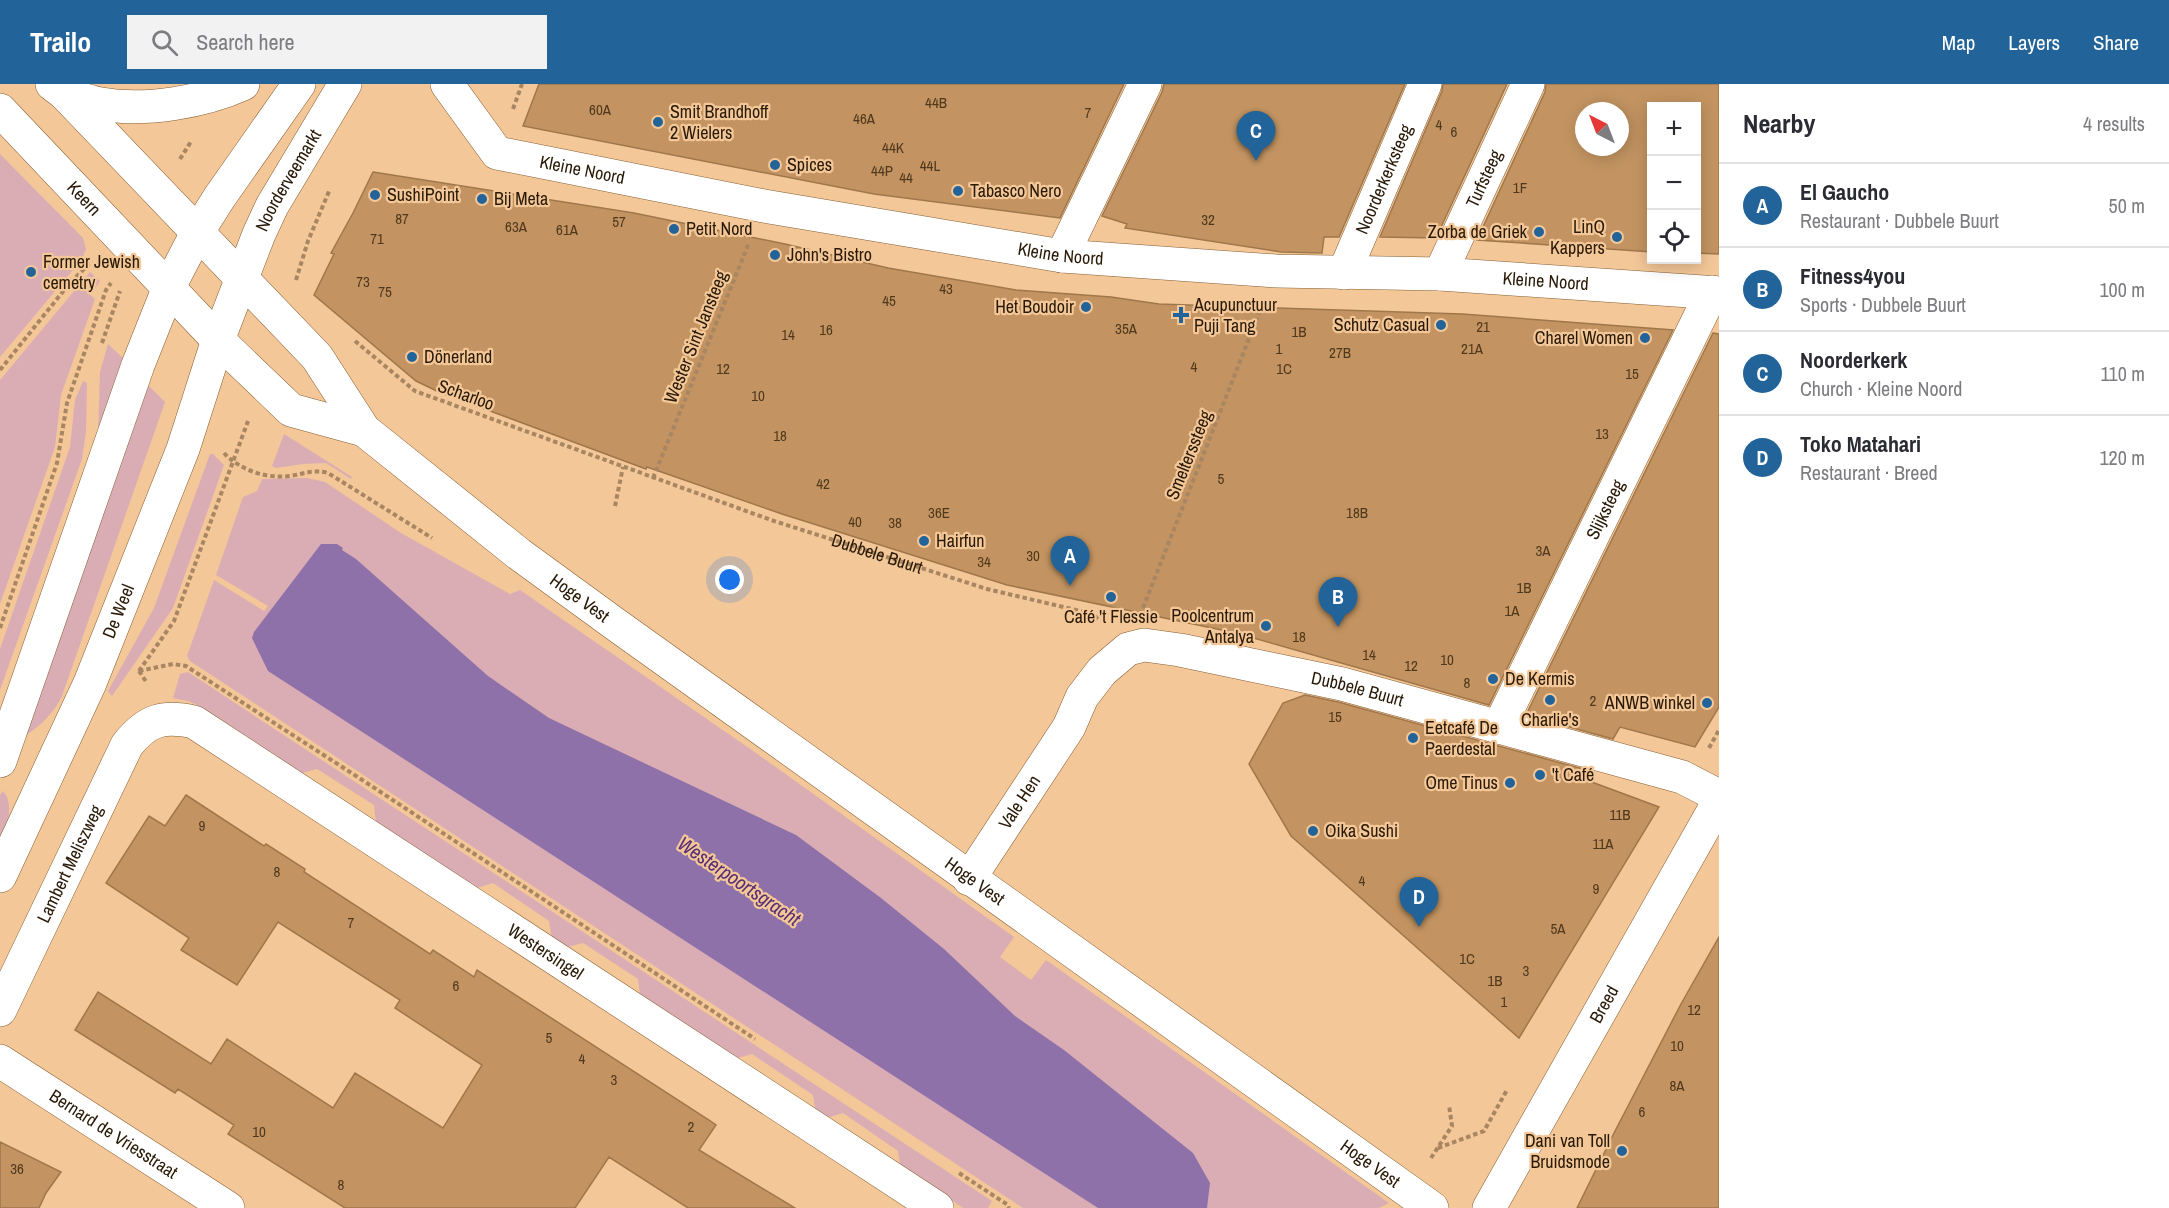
<!DOCTYPE html>
<html lang="en">
<head>
<meta charset="utf-8">
<style>
  body { margin:0; font-family:"Archivo Narrow",sans-serif; background:#f2f2f3; color:#2b2b33 }
  .controls { position:absolute; right:18px; top:18px; display:grid; overflow:hidden; border-radius:0px; box-shadow:0 3px 15px #0003 }
  .controls button { width:54px; height:54px; display:grid; place-items:center; padding:0; border:0; border-bottom:2px solid #e1e1e2; background:#fff; color:#2b2b33; font:30px sans-serif }
  .compass { position:absolute; left:1575px; top:18px; width:54px; height:54px; border-radius:50%; background:#fff; box-shadow:0 3px 15px #0003; rotate:318deg }
  .you { position:absolute; left:730px; top:496px; width:21px; height:21px; margin:-15px; border:4px solid #fff; border-radius:50%; background:#1a73e8; box-shadow:0 0 0 9px #1a73e833 }
  .badge { display:grid; place-items:center; width:39px; height:39px; border-radius:50%; background:#226499; color:#fff; font-size:20px; font-weight:700 }
  .pin { position:absolute; translate:-50% -50px; filter:drop-shadow(0 2px 3px #0008) }
  .pin::after { content:''; position:absolute; top:32px; width:21px; height:18px; background:inherit; clip-path:polygon(0 0,100% 0,50% 100%) }
  .list { margin:0; padding:0; list-style:none }
  h2 { display:flex; justify-content:space-between; align-items:center; height:78px; margin:0; padding:0 24px; font-size:26px }
  h2 small { font-size:20px; font-weight:400; color:#7c7c81 }
  .list li { display:grid; grid-template-columns:39px 1fr auto; gap:18px; align-items:center; box-sizing:border-box; height:84px; padding:0 24px; border-top:2px solid #e1e1e2 }
  .list b { display:block; font-size:22px; white-space:nowrap }
  .list p { margin:0; font-size:20px; white-space:nowrap; color:#7c7c81 }
  .list em { font-size:20px; font-style:normal; color:#7c7c81 }
  .icon { flex:none; width:33px; height:33px; fill:none; stroke:currentColor; stroke-width:2; stroke-linecap:round; stroke-linejoin:round }
  .map { position:relative; flex:none; width:1719px; height:1124px; overflow:hidden }
  header { display:flex; align-items:center; gap:36px; box-sizing:border-box; height:84px; padding:0 30px; background:#226499; color:#fff }
  header strong { font-size:28px }
  nav { display:flex; gap:33px; margin-inline-start:auto; font-size:21px }
  .search { width:420px; height:54px; background:#f2f2f3; display:flex; align-items:center; gap:15px; box-sizing:border-box; padding:0 21px; border-radius:0px; color:#7c7c81; font-size:22px }
  main { display:flex }
  aside { flex:1; background:#fff }
  .map>svg:first-child { display:block }
  .green { fill:#daadb4 }
  .water { fill:#8d71a8 }
  .building { fill:#c39461; stroke:#a0774b; stroke-width:1.5; fill-rule:evenodd }
  .lines { fill:none; stroke-linecap:round; stroke-linejoin:round }
  .minor-casing { stroke:#865e32; stroke-width:34 }
  .path { stroke:#a88662; stroke-width:4; stroke-dasharray:4.5 3; stroke-linecap:butt }
  .minor { stroke:#fff; stroke-width:33 }
  .poi-dot { fill:#226499; stroke:#f3c798; stroke-width:2 }
  .labels { text-anchor:middle; stroke-width:4.5; stroke-linejoin:round; paint-order:stroke }
  .number-label { font-size:15px; fill:#50381d }
  .poi-label { font-size:18px; fill:#291906; stroke:#f3c798; text-anchor:start }
  .street-label { font-size:18px; fill:#291906; stroke:#f3c798 }
  .water-label { font-size:20px; font-style:italic; fill:#573076; stroke:#f3c798 }
</style>
</head>
<body>
<header>
<strong>Trailo</strong>
<div class="search"><svg class="icon" aria-label="search" viewBox="0 0 24 24"><circle cx="10" cy="10" r="6"/><path d="M15 15l6 6"/></svg>Search here</div>
<nav><a>Map</a><a>Layers</a><a>Share</a></nav>
</header>
<main>
<div class="map">
<svg width="1719" height="1124" viewBox="0 0 1719 1124">
  <rect width="100%" height="100%" fill="#f3c798"/>
  <path class="green" d="M0 70 83 154 86 165 82 175 0 273Z
    M90 188 100 197 94 206 91 205 88 209 95 215 61 311 55 363 0 520V296Z
    M108 260 126 277 98 349 100 288Z
    M83 297 87 299 86 348 82 375 0 606V565L70 363 75 316Z
    M146 299 165 318 62 612C54 629 40 642 25 652Z
    M284 350 352 393 351 395 326 379 303 380 276 384 272 382Z
    M210 370H213L224 381 173 524 112 612 108 607 154 524Z
    M307 394 325 398 401 449 510 510 520 506 756 669 1014 853 1000 873 1031 896 1046 876 1389 1119 1379 1124H1023L190 577 187 572 214 496 264 527 268 522 216 491 243 413 257 407 262 395Z
    M188 588 992 1117 988 1124H963L903 1084 900 1081 898 1067 843 1029 827 1034 815 1025 813 1011 752 970 738 974 640 911 638 895 583 859 568 863 552 854 549 837 493 799 477 804 376 739 374 721 317 685 302 689 299 688 197 621 188 617 173 614 180 590Z
    M3 707C16 721 5 749 0 765V711Z"/>
  <path class="water" d="M321 460H337L343 464 342 466 356 475 488 592 549 634 796 751 881 814 944 865 1015 932 1064 966 1193 1069 1210 1099 1207 1124H1098L268 587 252 554 254 548Z"/>
  <path class="building" d="M539 0H1124L1060 134 874 110 523 42Z
    M1164 0H1405L1339 153H1324L1322 169 1281 168 1125 144 1127 140 1102 132 1162 8Z
    M1443 0H1507L1436 154 1380 153 1442 7Z
    M1546 0H1719V170L1696 169V22H1652V168L1477 156 1545 8ZM1584 27H1620V63H1584Z
    M373 88 634 129 785 160 888 184 1016 206 1111 213 1159 220 1462 230 1673 246 1489 621 1236 549 1007 501 782 430 647 383 646 385 439 308 416 297 314 211 334 170 331 169 353 129Z
    M1713 249 1719 250V623L1695 663 1620 643 1613 655 1526 631Z
    M1305 611 1338 618 1594 688 1589 697 1659 723 1519 954 1291 752 1249 680 1283 619Z
    M186 711 264 762 266 760 305 785 304 788 430 870 433 866 474 893 477 886 709 1036 716 1041 699 1066 795 1124H688L609 1073 575 1124H345L228 1050 234 1041 178 1005 175 1009 75 946 98 908 211 980 227 955 333 1024 355 989 443 1044 482 981 395 924 400 916 278 838 237 901 181 866 189 854 106 799 149 732 165 742Z
    M1719 853V1124H1577L1614 1049 1681 920Z
    M0 1058 61 1088 46 1109 39 1124H0Z"/>
  <g class="lines">
    <g class="minor-casing">
      <g id="minor">
        <path id="s2" d="M52 0 65 10 317 273 364 346 519 470 615 540 1432 1124"/>
        <path id="s3" d="M447 0 497 69 764 122 1062 172 1276 187 1440 190 1719 209"/>
        <path d="M65 10C77 13 89 18 101 20 145 28 203 18 243 0"/>
        <path id="s4" d="M0 26 218 256 291 326 364 346"/>
        <path d="M1062 172 1145 0"/>
        <path id="s5" d="M1344 189 1425 0"/>
        <path id="s6" d="M1440 190 1528 0"/>
        <path id="s7" d="M1499 643 1712 208"/>
        <path d="M0 677 138 281 169 203 197 149 219 114 299 0"/>
        <path id="s8" d="M0 792 90 599 183 365 218 256 259 150 272 122 345 0"/>
        <path id="s9" d="M969 795 1069 643 1082 613 1102 587 1128 565 1144 561 1180 566 1342 600 1682 693 1719 712"/>
        <path id="s10" d="M0 926 127 661C147 636 163 631 194 638L937 1124"/>
        <path id="s11" d="M0 977 228 1124"/>
        <path id="s12" d="M1489 1124 1719 717"/>
      </g>
    </g>
    <g class="path">
      <path d="M513 25 522 0"/>
      <path d="M180 75 192 56"/>
      <path d="M296 196 308 157 330 105"/>
      <path id="s1" d="M355 257 415 307 771 436 987 505 1093 530 1100 537"/>
      <path d="M102 259 120 207"/>
      <path d="M0 286 69 200 89 180 93 179"/>
      <path d="M224 369C240 386 266 395 290 392 303 390 314 385 328 389L432 454"/>
      <path d="M653 394 749 159"/>
      <path d="M615 422 623 383"/>
      <path d="M1143 524 1261 224"/>
      <path d="M0 544 57 379 67 319 106 206 111 199"/>
      <path d="M139 587 173 580 186 582 370 701 755 955"/>
      <path d="M139 587 174 537 248 337"/>
      <path d="M139 587 147 599"/>
      <path d="M1709 664 1719 646"/>
      <path d="M1438 1064 1484 1047 1507 1006"/>
      <path d="M1431 1074 1452 1042 1449 1021"/>
      <path d="M959 1089 1008 1121 1009 1124"/>
    </g>
    <use href="#minor" class="minor"/>
  </g>
  <g class="poi-dot">
    <circle cx="658" cy="38" r="6"/>
    <circle cx="775" cy="81" r="6"/>
    <circle cx="958" cy="107" r="6"/>
    <circle cx="375" cy="111" r="6"/>
    <circle cx="482" cy="115" r="6"/>
    <circle cx="674" cy="145" r="6"/>
    <circle cx="1539" cy="148" r="6"/>
    <circle cx="1617" cy="153" r="6"/>
    <circle cx="775" cy="171" r="6"/>
    <circle cx="31" cy="188" r="6"/>
    <circle cx="1086" cy="223" r="6"/>
    <path d="M1178 222h6v6h6v6h-6v6h-6v-6h-6v-6h6z"/>
    <circle cx="1441" cy="241" r="6"/>
    <circle cx="1645" cy="254" r="6"/>
    <circle cx="412" cy="273" r="6"/>
    <circle cx="924" cy="457" r="6"/>
    <circle cx="1111" cy="513" r="6"/>
    <circle cx="1266" cy="542" r="6"/>
    <circle cx="1493" cy="595" r="6"/>
    <circle cx="1550" cy="616" r="6"/>
    <circle cx="1707" cy="619" r="6"/>
    <circle cx="1413" cy="654" r="6"/>
    <circle cx="1540" cy="691" r="6"/>
    <circle cx="1510" cy="699" r="6"/>
    <circle cx="1313" cy="747" r="6"/>
    <circle cx="1622" cy="1067" r="6"/>
  </g>
  <g class="labels">
    <g class="number-label">
      <text x="936" y="24">44B</text>
      <text x="600" y="31">60A</text>
      <text x="1088" y="34">7</text>
      <text x="864" y="40">46A</text>
      <text x="1439" y="46">4</text>
      <text x="1454" y="53">6</text>
      <text x="893" y="69">44K</text>
      <text x="930" y="87">44L</text>
      <text x="882" y="92">44P</text>
      <text x="906" y="99">44</text>
      <text x="1520" y="109">1F</text>
      <text x="402" y="140">87</text>
      <text x="1208" y="141">32</text>
      <text x="619" y="143">57</text>
      <text x="516" y="148">63A</text>
      <text x="567" y="151">61A</text>
      <text x="377" y="160">71</text>
      <text x="363" y="203">73</text>
      <text x="946" y="210">43</text>
      <text x="385" y="213">75</text>
      <text x="889" y="222">45</text>
      <text x="1483" y="248">21</text>
      <text x="1126" y="250">35A</text>
      <text x="826" y="251">16</text>
      <text x="1299" y="253">1B</text>
      <text x="788" y="256">14</text>
      <text x="1279" y="270">1</text>
      <text x="1472" y="270">21A</text>
      <text x="1340" y="274">27B</text>
      <text x="1194" y="288">4</text>
      <text x="723" y="290">12</text>
      <text x="1284" y="290">1C</text>
      <text x="1632" y="295">15</text>
      <text x="758" y="317">10</text>
      <text x="1602" y="355">13</text>
      <text x="780" y="357">18</text>
      <text x="1221" y="400">5</text>
      <text x="823" y="405">42</text>
      <text x="939" y="434">36E</text>
      <text x="1357" y="434">18B</text>
      <text x="855" y="443">40</text>
      <text x="895" y="444">38</text>
      <text x="1543" y="472">3A</text>
      <text x="1033" y="477">30</text>
      <text x="984" y="483">34</text>
      <text x="1524" y="509">1B</text>
      <text x="1512" y="532">1A</text>
      <text x="1299" y="558">18</text>
      <text x="1369" y="576">14</text>
      <text x="1447" y="581">10</text>
      <text x="1411" y="587">12</text>
      <text x="1467" y="604">8</text>
      <text x="1593" y="622">2</text>
      <text x="1335" y="638">15</text>
      <text x="1620" y="736">11B</text>
      <text x="202" y="747">9</text>
      <text x="1603" y="765">11A</text>
      <text x="277" y="793">8</text>
      <text x="1362" y="802">4</text>
      <text x="1596" y="810">9</text>
      <text x="351" y="844">7</text>
      <text x="1558" y="850">5A</text>
      <text x="1467" y="880">1C</text>
      <text x="1526" y="892">3</text>
      <text x="1495" y="902">1B</text>
      <text x="456" y="907">6</text>
      <text x="1504" y="923">1</text>
      <text x="1694" y="931">12</text>
      <text x="549" y="959">5</text>
      <text x="1677" y="967">10</text>
      <text x="582" y="980">4</text>
      <text x="614" y="1001">3</text>
      <text x="1677" y="1007">8A</text>
      <text x="1642" y="1033">6</text>
      <text x="691" y="1048">2</text>
      <text x="259" y="1053">10</text>
      <text x="17" y="1090">36</text>
      <text x="341" y="1106">8</text>
    </g>
    <g class="poi-label">
      <text x="670" y="34">Smit Brandhoff<tspan x="670" dy="21">2 Wielers</tspan></text>
      <text x="787" y="87">Spices</text>
      <text x="970" y="113">Tabasco Nero</text>
      <text x="387" y="117">SushiPoint</text>
      <text x="494" y="121">Bij Meta</text>
      <text x="1605" y="149" text-anchor="end">LinQ<tspan x="1605" dy="21">Kappers</tspan></text>
      <text x="686" y="151">Petit Nord</text>
      <text x="1527" y="154" text-anchor="end">Zorba de Griek</text>
      <text x="787" y="177">John's Bistro</text>
      <text x="43" y="184">Former Jewish<tspan x="43" dy="21">cemetry</tspan></text>
      <text x="1194" y="227">Acupunctuur<tspan x="1194" dy="21">Puji Tang</tspan></text>
      <text x="1074" y="229" text-anchor="end">Het Boudoir</text>
      <text x="1429" y="247" text-anchor="end">Schutz Casual</text>
      <text x="1633" y="260" text-anchor="end">Charel Women</text>
      <text x="424" y="279">Dönerland</text>
      <text x="936" y="463">Hairfun</text>
      <text x="1254" y="538" text-anchor="end">Poolcentrum<tspan x="1254" dy="21">Antalya</tspan></text>
      <text x="1111" y="539" text-anchor="middle">Café 't Flessie</text>
      <text x="1505" y="601">De Kermis</text>
      <text x="1695" y="625" text-anchor="end">ANWB winkel</text>
      <text x="1550" y="642" text-anchor="middle">Charlie's</text>
      <text x="1425" y="650">Eetcafé De<tspan x="1425" dy="21">Paerdestal</tspan></text>
      <text x="1552" y="697">'t Café</text>
      <text x="1498" y="705" text-anchor="end">Ome Tinus</text>
      <text x="1325" y="753">Oika Sushi</text>
      <text x="1610" y="1063" text-anchor="end">Dani van Toll<tspan x="1610" dy="21">Bruidsmode</tspan></text>
    </g>
    <g class="street-label">
      <text dy="6" stroke="none"><textPath href="#s3" startOffset="172">Kleine Noord</textPath></text>
      <text dy="6" stroke="none"><textPath href="#s5" startOffset="102">Noorderkerksteeg</textPath></text>
      <text dy="6" stroke="none"><textPath href="#s6" startOffset="105">Turfsteeg</textPath></text>
      <text dy="6" stroke="none"><textPath href="#s8" startOffset="754">Noorderveemarkt</textPath></text>
      <text dy="6" stroke="none"><textPath href="#s4" startOffset="122">Keern</textPath></text>
      <text dy="6" stroke="none"><textPath href="#s3" startOffset="658">Kleine Noord</textPath></text>
      <text dy="6" stroke="none"><textPath href="#s3" startOffset="1144">Kleine Noord</textPath></text>
      <text transform="translate(696 253) rotate(-68)" y="6">Wester Sint Jansteeg</text>
      <text transform="translate(466 311) rotate(20)" y="6">Scharloo</text>
      <text transform="translate(1189 371) rotate(-68)" y="6">Smelterssteeg</text>
      <text dy="6" stroke="none"><textPath href="#s7" startOffset="242">Slijksteeg</textPath></text>
      <text dy="6" stroke="none"><textPath href="#s1" startOffset="568">Dubbele Buurt</textPath></text>
      <text dy="6" stroke="none"><textPath href="#s2" startOffset="741">Hoge Vest</textPath></text>
      <text dy="6" stroke="none"><textPath href="#s8" startOffset="290">De Weel</textPath></text>
      <text dy="6" stroke="none"><textPath href="#s9" startOffset="516">Dubbele Buurt</textPath></text>
      <text dy="6" stroke="none"><textPath href="#s9" startOffset="92">Vale Hen</textPath></text>
      <text dy="6" stroke="none"><textPath href="#s10" startOffset="162">Lambert Meliszweg</textPath></text>
      <text dy="6" stroke="none"><textPath href="#s2" startOffset="1227">Hoge Vest</textPath></text>
      <text dy="6" stroke="none"><textPath href="#s10" startOffset="790">Westersingel</textPath></text>
      <text dy="6" stroke="none"><textPath href="#s12" startOffset="234">Breed</textPath></text>
      <text dy="6" stroke="none"><textPath href="#s11" startOffset="135">Bernard de Vriesstraat</textPath></text>
      <text dy="6" stroke="none"><textPath href="#s2" startOffset="1713">Hoge Vest</textPath></text>
    </g>
    <g class="water-label">
      <text transform="translate(739 797) rotate(34)" y="7">Westerpoortsgracht</text>
    </g>
  </g>
</svg>
<div class="controls">
<button>+</button>
<button>−</button>
<button><svg class="icon" aria-label="locate" viewBox="0 0 24 24"><circle cx="12" cy="12" r="6"/><path d="M12 2v4M12 18v4M2 12h4M18 12h4"/></svg></button>
</div>
<svg class="compass" viewBox="-18 -18 36 36"><path d="M0-13l5 13h-10z" fill="#e53935"/><path d="M0 13l5-13h-10z" fill="#7c7c81"/></svg>
<div class="you"></div>
<div class="pin badge" style="left:1070px;top:502px">A</div>
<div class="pin badge" style="left:1338px;top:543px">B</div>
<div class="pin badge" style="left:1256px;top:77px">C</div>
<div class="pin badge" style="left:1419px;top:843px">D</div>
</div>
<aside>
<h2>Nearby<small>4 results</small></h2>
<ul class="list">
<li><span class="badge">A</span><div><b>El Gaucho</b><p>Restaurant · Dubbele Buurt</p></div><em>50 m</em></li>
<li><span class="badge">B</span><div><b>Fitness4you</b><p>Sports · Dubbele Buurt</p></div><em>100 m</em></li>
<li><span class="badge">C</span><div><b>Noorderkerk</b><p>Church · Kleine Noord</p></div><em>110 m</em></li>
<li><span class="badge">D</span><div><b>Toko Matahari</b><p>Restaurant · Breed</p></div><em>120 m</em></li>
</ul>
</aside>
</main>
</body>
</html>
